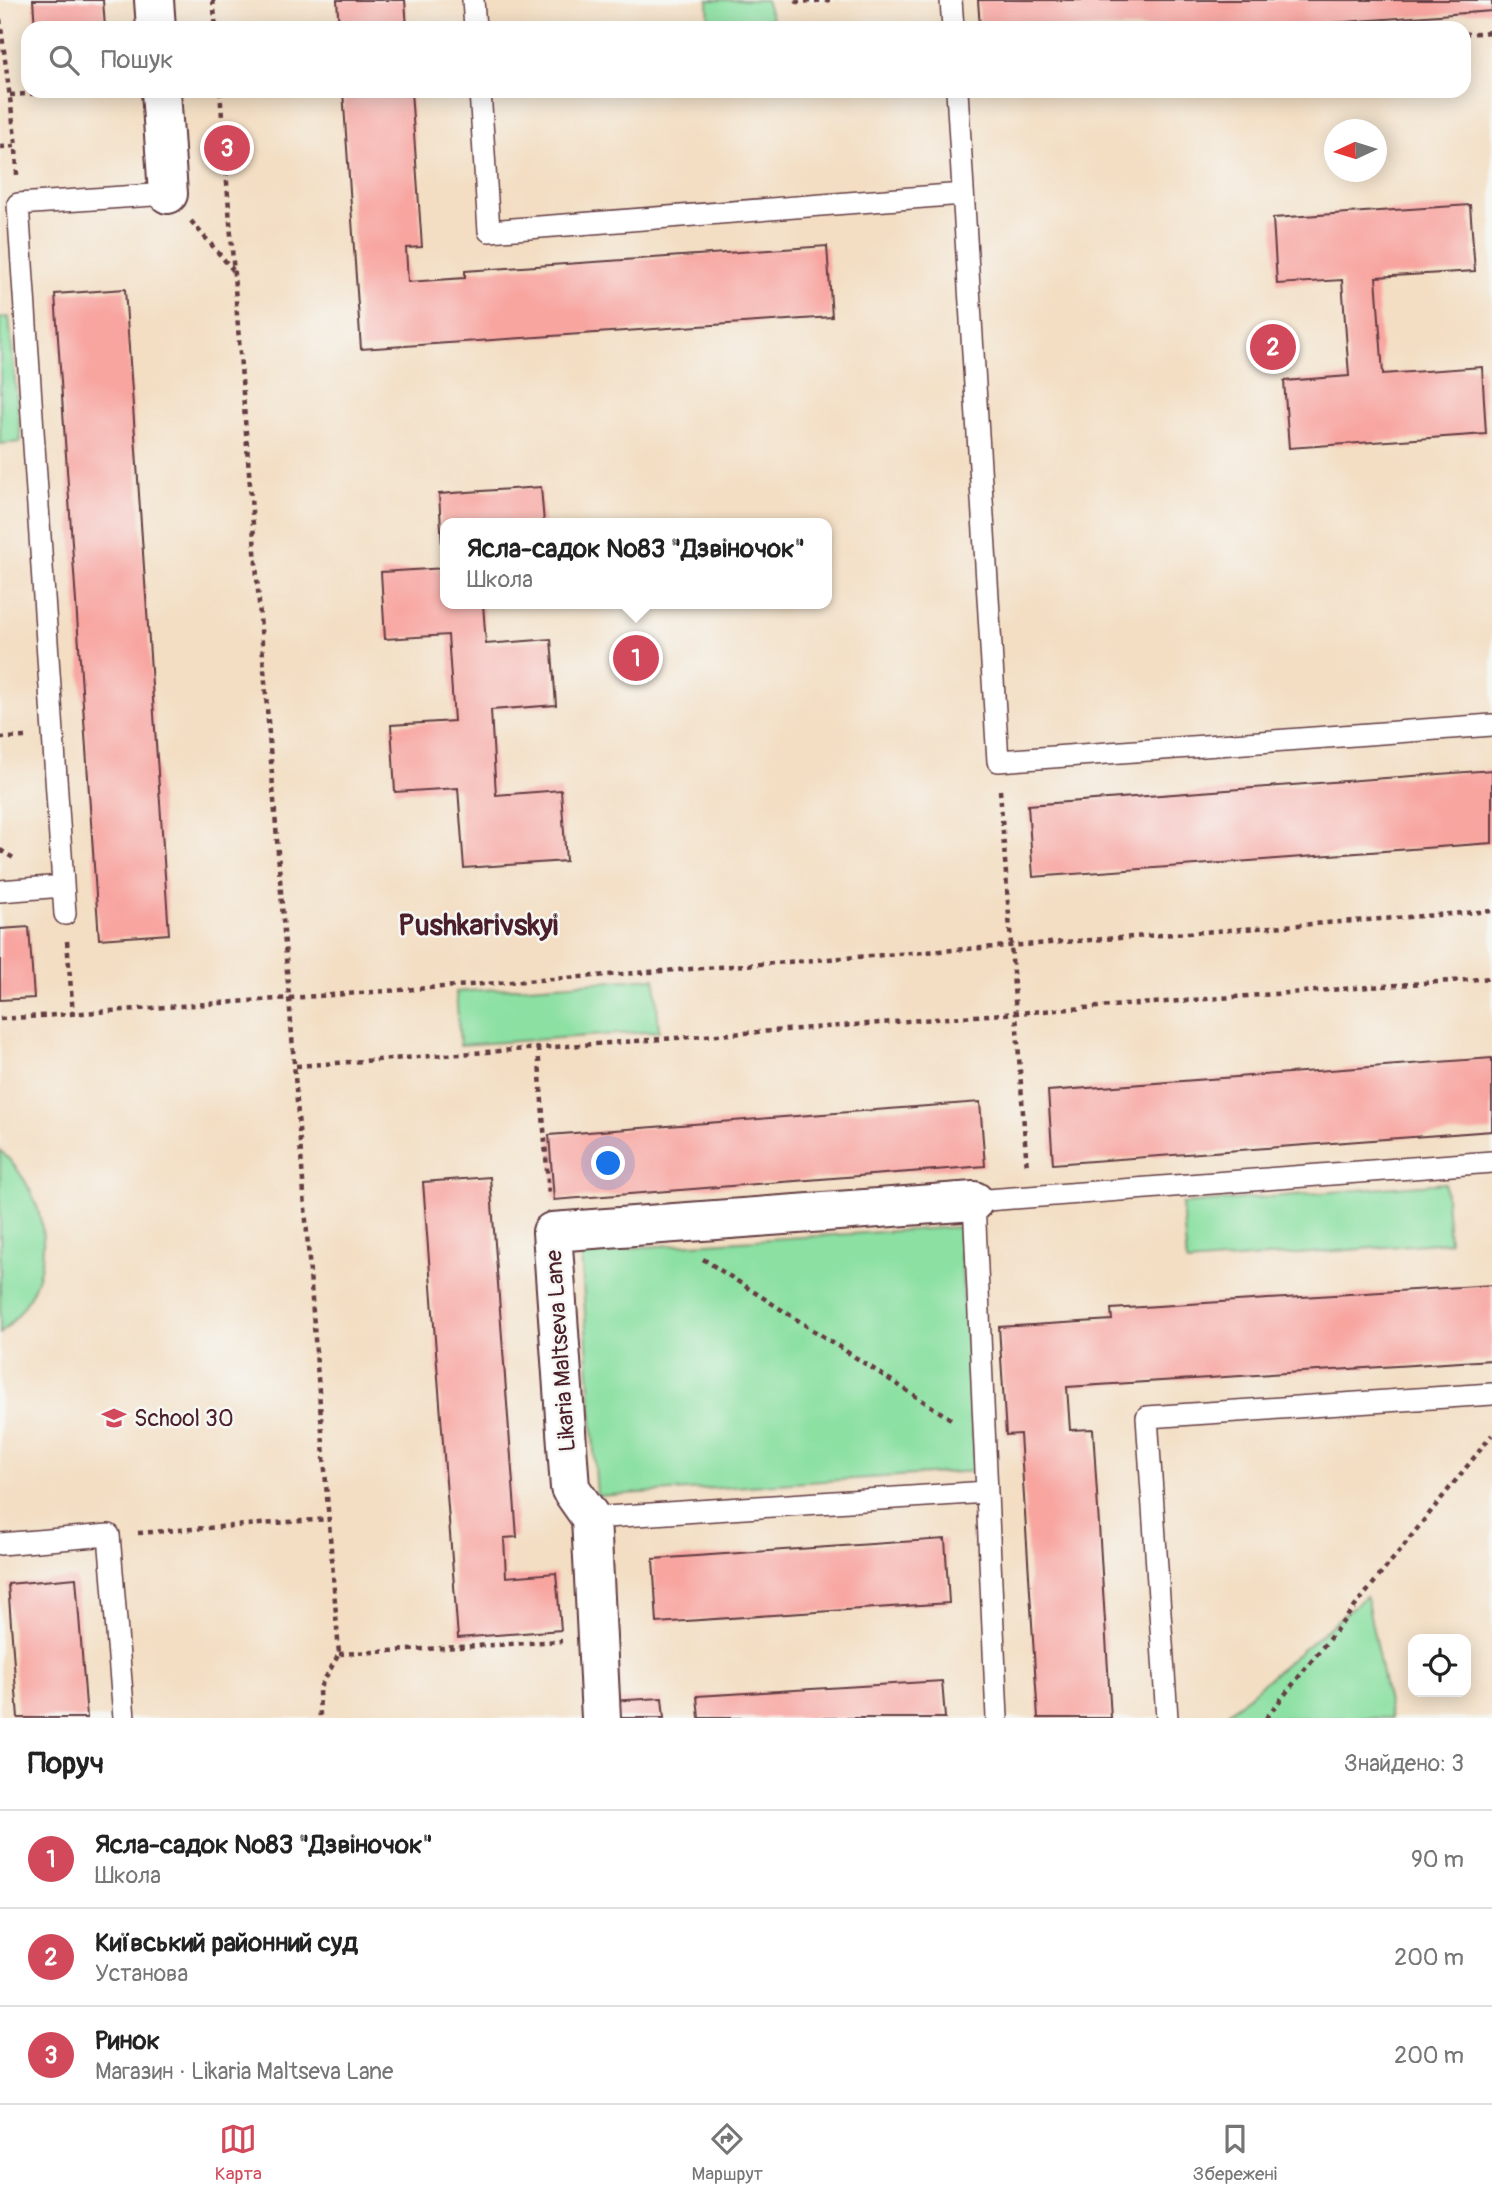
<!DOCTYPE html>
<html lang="uk">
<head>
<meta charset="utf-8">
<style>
  body { margin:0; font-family:Pangolin,sans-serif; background:#f2f2f2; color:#222 }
  .controls { position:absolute; right:21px; bottom:21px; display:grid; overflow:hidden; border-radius:14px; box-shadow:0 4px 18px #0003 }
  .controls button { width:63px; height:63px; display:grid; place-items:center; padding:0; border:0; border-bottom:2px solid #e0e0e0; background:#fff; color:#222; font:35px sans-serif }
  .compass { position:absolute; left:1324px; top:119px; width:63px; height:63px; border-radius:50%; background:#fff; box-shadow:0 4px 18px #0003; rotate:266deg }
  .you { position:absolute; left:609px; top:1164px; width:24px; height:24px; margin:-18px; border:5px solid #fff; border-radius:50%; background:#1a73e8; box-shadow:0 0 0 10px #1a73e833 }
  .badge { display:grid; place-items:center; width:46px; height:46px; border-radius:50%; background:#d1495b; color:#fff; font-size:23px; font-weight:700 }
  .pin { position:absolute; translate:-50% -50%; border:4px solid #fff; box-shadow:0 2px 7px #0006 }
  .popup { position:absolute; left:440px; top:518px; width:392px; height:91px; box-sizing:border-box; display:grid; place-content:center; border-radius:14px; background:#fff; filter:drop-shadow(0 2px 5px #0005); font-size:23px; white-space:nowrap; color:#767676 }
  .popup b { font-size:26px; color:#222 }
  .popup::after { content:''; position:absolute; left:50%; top:100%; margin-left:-14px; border:14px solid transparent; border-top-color:#fff }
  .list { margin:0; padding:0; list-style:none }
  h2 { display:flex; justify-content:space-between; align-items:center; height:91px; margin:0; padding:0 28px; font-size:30px }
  h2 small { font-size:23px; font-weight:400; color:#767676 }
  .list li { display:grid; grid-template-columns:46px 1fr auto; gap:21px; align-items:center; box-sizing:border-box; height:98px; padding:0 28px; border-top:2px solid #e0e0e0 }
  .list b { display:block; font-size:26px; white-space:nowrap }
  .list p { margin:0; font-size:23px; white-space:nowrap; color:#767676 }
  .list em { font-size:23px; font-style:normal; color:#767676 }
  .icon { flex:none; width:38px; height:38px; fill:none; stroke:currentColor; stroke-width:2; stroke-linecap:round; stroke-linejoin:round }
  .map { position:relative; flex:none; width:1492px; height:1718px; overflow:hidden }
  .search { position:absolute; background:#fff; box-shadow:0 4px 18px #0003; left:21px; right:21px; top:21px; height:77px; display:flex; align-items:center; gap:18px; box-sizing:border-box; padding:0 24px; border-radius:21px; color:#767676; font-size:26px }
  .sheet { height:385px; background:#fff }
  nav { display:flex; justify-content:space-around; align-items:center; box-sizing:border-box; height:98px; border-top:2px solid #e0e0e0; background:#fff; font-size:19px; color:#767676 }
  nav a { display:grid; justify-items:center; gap:4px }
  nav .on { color:#d1495b }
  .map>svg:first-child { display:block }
  .green { fill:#8be0a2; stroke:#6a8066; stroke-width:2 }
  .building { fill:#f8a5a0 }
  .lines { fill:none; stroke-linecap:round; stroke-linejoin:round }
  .lane-casing { stroke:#633c42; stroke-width:24 }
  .street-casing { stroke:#633c42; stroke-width:42 }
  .path { stroke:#633c42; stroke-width:4.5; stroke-dasharray:5 5; stroke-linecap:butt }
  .lane { stroke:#fff; stroke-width:21 }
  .street { stroke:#fff; stroke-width:38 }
  .labels { text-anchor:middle; stroke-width:5; stroke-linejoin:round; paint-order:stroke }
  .street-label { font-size:23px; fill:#4a1f2b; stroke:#f6f6f2 }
  .poi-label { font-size:23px; fill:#4a1f2b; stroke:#f6f6f2; text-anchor:start }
  .district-label { font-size:30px; font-weight:bold; fill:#4a1f2b; stroke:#f6f6f2 }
</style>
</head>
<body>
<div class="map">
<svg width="1492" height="1718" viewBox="0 0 1492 1718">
  <rect width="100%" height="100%" fill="#f6f6f2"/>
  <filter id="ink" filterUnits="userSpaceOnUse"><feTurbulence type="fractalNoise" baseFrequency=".0143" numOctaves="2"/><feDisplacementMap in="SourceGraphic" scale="14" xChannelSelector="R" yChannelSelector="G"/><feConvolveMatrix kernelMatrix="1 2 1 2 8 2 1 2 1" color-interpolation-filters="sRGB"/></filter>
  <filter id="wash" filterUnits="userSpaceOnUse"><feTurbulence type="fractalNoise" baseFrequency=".00686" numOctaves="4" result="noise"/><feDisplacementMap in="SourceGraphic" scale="28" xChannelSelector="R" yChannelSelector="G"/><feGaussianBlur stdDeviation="1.57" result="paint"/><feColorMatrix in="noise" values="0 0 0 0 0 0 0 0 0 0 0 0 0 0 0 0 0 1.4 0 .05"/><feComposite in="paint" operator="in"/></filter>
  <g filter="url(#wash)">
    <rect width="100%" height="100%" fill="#f3dec3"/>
    <path class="green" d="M708 0H766L775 28H709Z
      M9 317 21 442 0 444V318Z
      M655 978 659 1031 460 1045 456 992Z
      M0 1150C56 1204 59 1281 0 1334Z
      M1445 1183 1449 1242 1187 1263 1182 1204Z
      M959 1227 975 1471 597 1496 581 1251Z
      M1366 1596 1391 1718H1222Z"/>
    <g id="blocks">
      <path class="building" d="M33 0H103L105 28H35Z
        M337 0H405L407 28H339Z
        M978 0H1492V11L1265 28H980Z
        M343 91H411L422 247 406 248 408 282 465 278V271L827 246 832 317 361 349Z
        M1470 205 1475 271 1376 277 1383 374 1482 367 1486 434 1289 448 1284 381 1349 376 1342 280 1277 284 1273 218Z
        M125 289 169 934 99 939 55 294Z
        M541 487 544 523H445V563H443L439 494Z
        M445 568V604H483L486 644 551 639 556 705 491 710 496 795 561 790 566 861 464 868 458 788 395 792 391 725 454 721 448 635 385 639 381 572Z
        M1492 770V843L1033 877 1028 805Z
        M29 927 34 998 0 1000V929Z
        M1492 1058V1131L1053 1164 1048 1091Z
        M980 1102 985 1166 554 1200 549 1135Z
        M490 1177 517 1537 504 1538 506 1577 556 1573 561 1630 458 1638 423 1182Z
        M1492 1285V1360L1067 1387 1070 1430 1093 1429 1111 1718H1038L1020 1434 1006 1435 999 1327 1112 1320 1111 1309Z
        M945 1539 949 1603 657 1623 653 1559Z
        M76 1578 87 1718H18L8 1584Z
        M942 1681 945 1718H699L697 1696Z
        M662 1698 664 1718H610L609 1701Z"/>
    </g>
  </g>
  <g filter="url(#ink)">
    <use href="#blocks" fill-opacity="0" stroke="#633c42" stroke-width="2"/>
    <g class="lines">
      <g class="lane-casing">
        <path id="lane" d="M473 0 475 28
          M951 0 953 28
          M480 91 489 231 963 194
          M957 91 998 761 1492 725
          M0 891 63 886
          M65 914 18 204 168 194
          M591 1518 987 1492
          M0 1544 109 1535 124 1718
          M997 1718 974 1201 1492 1162
          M1167 1718 1147 1417 1492 1394"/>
      </g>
      <g class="street-casing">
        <path id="street" d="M154 0 156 28
          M161 91 168 194
          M601 1718 591 1518 570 1488 552 1232 974 1201"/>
      </g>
      <path class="path" d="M213 0 216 28
        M797 0V2L833 0
        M0 19 16 146
        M1464 34 1492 32
        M220 91 339 1654 319 1689 320 1718
        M10 95 77 91
        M0 147 16 146 17 175
        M191 221 233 270
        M0 738 27 737
        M1000 790 1027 1169
        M0 850 17 860
        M67 941 73 1014
        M0 1019 1492 911
        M538 1048 549 1196
        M296 1066 1492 978
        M703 1259 954 1421
        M138 1533 329 1519
        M339 1654 562 1641
        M1266 1718 1492 1435"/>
      <use href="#lane" class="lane"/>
      <use href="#street" class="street"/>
    </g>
  </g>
  <defs>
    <g id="school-bare" transform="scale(1.89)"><path d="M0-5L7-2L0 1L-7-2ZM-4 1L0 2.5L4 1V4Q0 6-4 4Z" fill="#d1495b" stroke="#f6f6f2" stroke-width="2.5" paint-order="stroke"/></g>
  </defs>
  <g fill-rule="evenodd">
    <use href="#school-bare" x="114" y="1418"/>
  </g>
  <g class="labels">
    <g class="street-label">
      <text transform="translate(560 1351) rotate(-94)" y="8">Likaria Maltseva Lane</text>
    </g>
    <g class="poi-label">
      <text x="134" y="1426">School 30</text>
    </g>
    <g class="district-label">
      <text x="478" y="935">Pushkarivskyi</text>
    </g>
  </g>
</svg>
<div class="controls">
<button><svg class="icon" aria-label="locate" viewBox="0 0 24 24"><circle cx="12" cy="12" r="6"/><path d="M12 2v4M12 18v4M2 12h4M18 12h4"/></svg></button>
</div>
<svg class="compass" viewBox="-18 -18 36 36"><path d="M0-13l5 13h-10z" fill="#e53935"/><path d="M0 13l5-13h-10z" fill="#767676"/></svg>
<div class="you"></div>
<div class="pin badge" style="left:636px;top:658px">1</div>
<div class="popup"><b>Ясла-садок №83 &quot;Дзвіночок&quot;</b>Школа</div>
<div class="pin badge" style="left:1273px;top:347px">2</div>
<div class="pin badge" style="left:227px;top:148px">3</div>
<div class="search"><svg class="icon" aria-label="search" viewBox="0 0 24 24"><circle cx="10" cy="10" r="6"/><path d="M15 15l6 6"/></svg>Пошук</div>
</div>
<section class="sheet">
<h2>Поруч<small>Знайдено: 3</small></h2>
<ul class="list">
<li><span class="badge">1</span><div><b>Ясла-садок №83 &quot;Дзвіночок&quot;</b><p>Школа</p></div><em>90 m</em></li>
<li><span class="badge">2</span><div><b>Київський районний суд</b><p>Установа</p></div><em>200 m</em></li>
<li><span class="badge">3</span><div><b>Ринок</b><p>Магазин · Likaria Maltseva Lane</p></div><em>200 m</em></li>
</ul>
</section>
<nav>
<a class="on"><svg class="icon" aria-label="map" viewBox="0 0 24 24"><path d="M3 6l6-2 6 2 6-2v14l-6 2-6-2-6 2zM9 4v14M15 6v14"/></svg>Карта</a>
<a><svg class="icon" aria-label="directions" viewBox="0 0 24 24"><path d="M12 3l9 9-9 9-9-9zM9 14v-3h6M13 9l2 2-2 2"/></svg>Маршрут</a>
<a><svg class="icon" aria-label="saved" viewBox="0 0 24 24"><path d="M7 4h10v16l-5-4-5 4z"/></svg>Збережені</a>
</nav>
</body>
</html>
